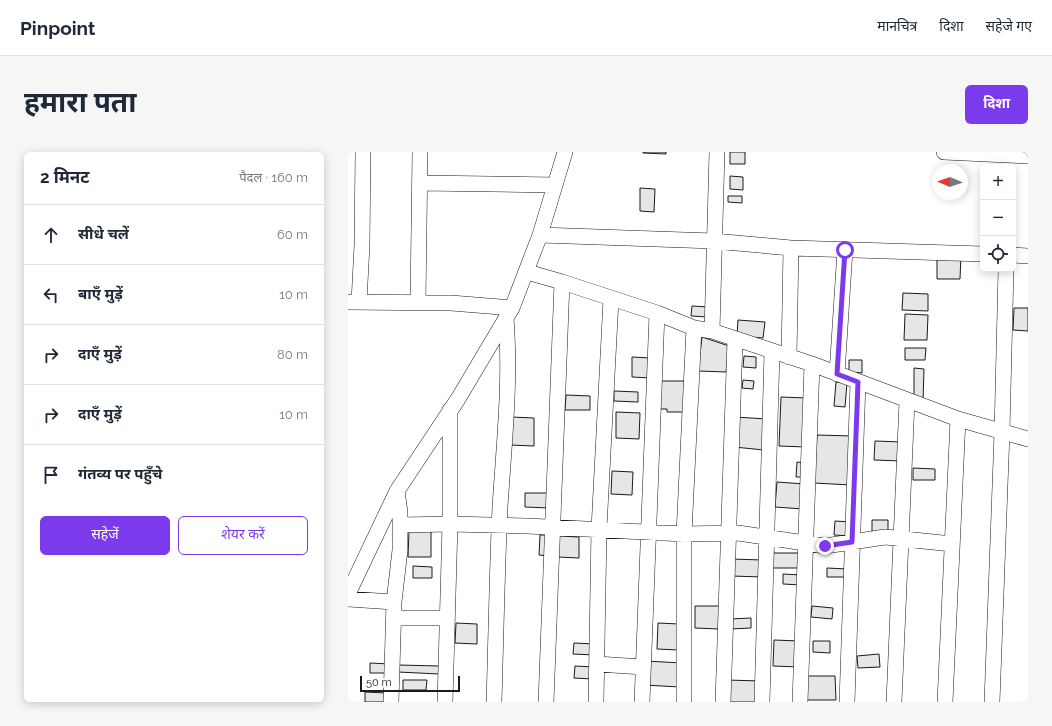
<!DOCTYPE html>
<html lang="hi">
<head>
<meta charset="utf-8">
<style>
	:root { --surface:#fff; --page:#f6f6f7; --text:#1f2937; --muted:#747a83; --line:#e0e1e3; --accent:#7c3aed }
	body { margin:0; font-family:Raleway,"Noto Sans Devanagari",sans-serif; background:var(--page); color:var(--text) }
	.controls { position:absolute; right:12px; top:12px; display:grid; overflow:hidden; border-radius:6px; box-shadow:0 2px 10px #0003 }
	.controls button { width:36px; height:36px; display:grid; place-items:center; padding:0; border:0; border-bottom:1px solid var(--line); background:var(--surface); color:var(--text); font:20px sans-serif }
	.compass { position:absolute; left:584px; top:12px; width:36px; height:36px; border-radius:50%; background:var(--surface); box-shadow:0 2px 10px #0003; rotate:272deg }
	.scale { position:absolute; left:12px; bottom:10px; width:100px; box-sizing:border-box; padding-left:4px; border:2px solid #1a1a1a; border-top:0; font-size:11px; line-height:14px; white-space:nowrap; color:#1a1a1a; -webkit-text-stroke:3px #fff; paint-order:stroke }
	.stop { position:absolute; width:12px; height:12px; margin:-9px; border:3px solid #7c3aed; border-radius:50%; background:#fff }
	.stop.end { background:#7c3aed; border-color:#fff; box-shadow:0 1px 4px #0008 }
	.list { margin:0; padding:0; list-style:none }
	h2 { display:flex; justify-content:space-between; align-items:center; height:52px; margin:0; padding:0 16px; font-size:17px }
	h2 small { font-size:13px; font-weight:400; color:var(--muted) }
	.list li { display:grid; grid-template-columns:26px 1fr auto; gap:12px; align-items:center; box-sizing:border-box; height:60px; padding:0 16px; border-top:1px solid var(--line) }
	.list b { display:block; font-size:15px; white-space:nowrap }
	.list em { font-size:13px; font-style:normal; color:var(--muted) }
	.actions { display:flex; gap:8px; padding:12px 16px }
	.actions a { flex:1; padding:9px 0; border:1px solid var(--accent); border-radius:6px; text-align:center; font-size:14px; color:var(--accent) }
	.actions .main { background:var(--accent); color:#fff }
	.icon { flex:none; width:22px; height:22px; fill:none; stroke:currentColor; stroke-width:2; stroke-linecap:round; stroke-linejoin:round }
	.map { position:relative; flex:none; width:680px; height:550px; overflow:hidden; border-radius:6px }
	header { display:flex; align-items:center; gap:24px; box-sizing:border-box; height:56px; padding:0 20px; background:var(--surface); border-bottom:1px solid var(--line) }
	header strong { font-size:19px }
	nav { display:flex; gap:22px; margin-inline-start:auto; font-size:14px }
	.intro { display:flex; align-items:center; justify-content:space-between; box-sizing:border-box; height:96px; padding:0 24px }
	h1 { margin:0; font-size:28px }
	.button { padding:10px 18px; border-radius:6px; background:var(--accent); color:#fff; font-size:14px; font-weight:700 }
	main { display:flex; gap:24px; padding:0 24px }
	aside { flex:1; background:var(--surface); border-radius:6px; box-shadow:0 2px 10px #0003 }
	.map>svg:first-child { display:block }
	.building { fill:#e6e6e6; stroke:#1a1a1a }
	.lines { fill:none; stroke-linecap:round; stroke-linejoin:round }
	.minor-casing { stroke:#1a1a1a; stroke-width:16 }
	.minor { stroke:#fff; stroke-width:15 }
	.route { stroke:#7c3aed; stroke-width:5 }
</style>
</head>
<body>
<header>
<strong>Pinpoint</strong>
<nav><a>मानचित्र</a><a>दिशा</a><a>सहेजे गए</a></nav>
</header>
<div class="intro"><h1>हमारा पता</h1><a class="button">दिशा</a></div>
<main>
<aside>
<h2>2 मिनट<small>पैदल · 160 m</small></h2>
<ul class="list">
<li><svg class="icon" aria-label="ahead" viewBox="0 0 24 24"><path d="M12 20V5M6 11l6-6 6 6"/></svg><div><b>सीधे चलें</b></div><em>60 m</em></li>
<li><svg class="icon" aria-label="left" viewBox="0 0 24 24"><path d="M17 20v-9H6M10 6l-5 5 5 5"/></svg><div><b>बाएँ मुड़ें</b></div><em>10 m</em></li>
<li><svg class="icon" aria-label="right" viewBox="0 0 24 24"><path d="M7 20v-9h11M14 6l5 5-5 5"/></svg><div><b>दाएँ मुड़ें</b></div><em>80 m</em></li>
<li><svg class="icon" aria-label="right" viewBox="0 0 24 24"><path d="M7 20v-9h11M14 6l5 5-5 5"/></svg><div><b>दाएँ मुड़ें</b></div><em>10 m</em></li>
<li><svg class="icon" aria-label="arrive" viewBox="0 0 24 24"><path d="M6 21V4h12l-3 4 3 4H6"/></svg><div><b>गंतव्य पर पहुँचे</b></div></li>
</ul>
<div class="actions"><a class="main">सहेजें</a><a>शेयर करें</a></div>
</aside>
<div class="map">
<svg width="680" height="550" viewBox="0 0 680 550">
	<rect width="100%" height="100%" fill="#fff"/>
	<path class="building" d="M295 0H318V2L295 1Z
		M382 0H397V12H382Z
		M382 24 395 25V38L382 37Z
		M292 36 307 37 306 60 292 59Z
		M380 44H394V51L380 50Z
		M589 102 613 103 612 127H589Z
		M555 141 580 142V159L554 158Z
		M344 154 361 155 360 165 343 164Z
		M666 156H680V179L665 178Z
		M557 162 580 163 579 188H556Z
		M390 168 417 170 415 186 389 184Z
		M354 185 381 194 378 220 350 219Z
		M557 196H578L577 208H557Z
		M396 204 408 205V216L395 215Z
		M284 205 303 206V226L284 225Z
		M501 208H514V221L501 220Z
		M566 216 576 217 575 249 566 248Z
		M395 228 406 229 405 237 394 236Z
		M307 229H340V260H319V257H306Z
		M488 230 499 231 497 255 486 254Z
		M266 239 290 240V250L266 249Z
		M218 243 242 244V258H217Z
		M433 245 459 246 458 295 431 294Z
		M268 260 292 261 291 287 268 286Z
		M163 265 186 266V294L162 293Z
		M387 265 419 267 416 298 386 295Z
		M469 283 505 284 503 333 466 331Z
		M527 289 555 290 554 309 526 308Z
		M449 310 459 311 458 325H448Z
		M565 316 587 317V328H565Z
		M264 319 285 320 284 343 263 342Z
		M429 330 457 332 455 357 427 355Z
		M177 341H203L202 356 177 355Z
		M524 368H540V381L524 380Z
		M487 369 504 370V384L486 383Z
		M61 379H83V405H60Z
		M192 383H201V404L191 403Z
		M211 384 231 385V406L210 405Z
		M425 401H455L454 416H424Z
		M383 407 415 408V425L383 424Z
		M65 414 84 415V426H65Z
		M479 416 499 417V425H479Z
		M435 422 453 423V433L435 432Z
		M347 454H372L371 477 347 476Z
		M464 454 485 456 484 467 463 465Z
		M403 466V476L382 477V467Z
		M108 471 129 472V492L107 491Z
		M310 471 331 472 330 498 309 497Z
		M426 488 452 489 451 515 425 514Z
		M465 489H482V501L465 500Z
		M226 491 247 492V503L225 502Z
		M531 502 532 515 510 516 509 504Z
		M298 509 334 511 332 535 296 533Z
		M22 511 42 512 41 521H22Z
		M50 513 91 514V522L50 520Z
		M227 514 246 515 245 527 226 526Z
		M459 524H487L488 548H459Z
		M55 528H79L78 538H55Z
		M378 528 414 529 413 550H377Z
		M17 540 38 541V550H17Z"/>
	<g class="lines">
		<g class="minor-casing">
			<path id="minor" d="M596 0 680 4
				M72 31 207 33
				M192 83 366 89 443 96 635 102
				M665 103 680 104
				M179 120 214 130 309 161 346 176 364 179 464 212 610 267 680 287
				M0 150 103 151 164 156
				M11 150 14 93 15 0
				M70 150 72 0
				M364 179 369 0
				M441 205 443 96
				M489 222 497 98
				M53 373 102 372 179 374 336 382 390 381 477 394 537 385 604 392
				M0 442 49 339 110 247 164 156 192 83 217 0
				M0 447 46 450
				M46 466H99
				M249 512 295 515
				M43 550 46 450 52 398V360L49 339
				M97 550 102 372V258
				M146 550C148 485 149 420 152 355 156 293 163 229 158 166
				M198 550 214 130
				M248 550 251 377 263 147
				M294 550 309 161
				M336 550V382L346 176
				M375 550 387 188
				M414 550 424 200
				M452 550 464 212
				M499 550 510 230
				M546 550 559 249
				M597 550 610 267
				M644 550 654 280 658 117"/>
		</g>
		<use href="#minor" class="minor"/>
	</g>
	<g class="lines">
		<path class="route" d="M477 394 504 390 510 230 489 222 497 98"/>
	</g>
</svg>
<div class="controls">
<button>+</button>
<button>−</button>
<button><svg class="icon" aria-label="locate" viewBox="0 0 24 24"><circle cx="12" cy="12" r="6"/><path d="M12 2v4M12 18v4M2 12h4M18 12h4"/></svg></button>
</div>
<svg class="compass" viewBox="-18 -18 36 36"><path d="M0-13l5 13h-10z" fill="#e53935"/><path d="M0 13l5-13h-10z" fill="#747a83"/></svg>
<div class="scale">50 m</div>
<div class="stop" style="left:497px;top:98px"></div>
<div class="stop end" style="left:477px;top:394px"></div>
</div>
</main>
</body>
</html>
